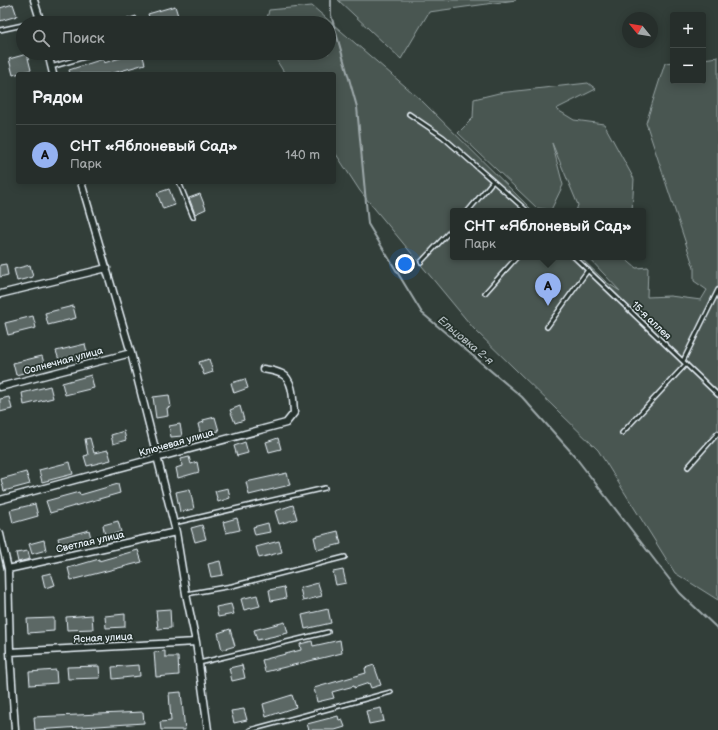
<!DOCTYPE html>
<html lang="ru">
<head>
<meta charset="utf-8">
<style>
	:root { --surface:#262e2b; --page:#2e3633; --text:#f1f3f6; --muted:#a4a8a9; --line:#424a47; --accent:#95b2f1 }
	body { margin:0; font-family:"Balsamiq Sans",sans-serif; background:var(--page); color:var(--text) }
	.controls { position:absolute; right:12px; top:12px; display:grid; overflow:hidden; border-radius:4px; box-shadow:0 2px 10px #0003 }
	.controls button { width:36px; height:36px; display:grid; place-items:center; padding:0; border:0; border-bottom:1px solid var(--line); background:var(--surface); color:var(--text); font:20px sans-serif }
	.compass { position:absolute; left:622px; top:12px; width:36px; height:36px; border-radius:50%; background:var(--surface); box-shadow:0 2px 10px #0003; rotate:300deg }
	.you { position:absolute; left:405px; top:264px; width:14px; height:14px; margin:-10px; border:3px solid #fff; border-radius:50%; background:#1a73e8; box-shadow:0 0 0 6px #1a73e833 }
	.badge { display:grid; place-items:center; width:26px; height:26px; border-radius:50%; background:var(--accent); color:#111; font-size:13px; font-weight:700 }
	.pin { position:absolute; translate:-50% -33px; filter:drop-shadow(0 1px 2px #0008) }
	.pin::after { content:''; position:absolute; top:21px; width:14px; height:12px; background:inherit; clip-path:polygon(0 0,100% 0,50% 100%) }
	.popup { position:absolute; left:450px; top:208px; width:196px; height:52px; box-sizing:border-box; display:grid; place-content:center; border-radius:4px; background:var(--surface); filter:drop-shadow(0 1px 3px #0005); font-size:13px; white-space:nowrap; color:var(--muted) }
	.popup b { font-size:15px; color:var(--text) }
	.popup::after { content:''; position:absolute; left:50%; top:100%; margin-left:-8px; border:8px solid transparent; border-top-color:var(--surface) }
	.list { margin:0; padding:0; list-style:none }
	h2 { display:flex; justify-content:space-between; align-items:center; height:52px; margin:0; padding:0 16px; font-size:17px }
	h2 small { font-size:13px; font-weight:400; color:var(--muted) }
	.list li { display:grid; grid-template-columns:26px 1fr auto; gap:12px; align-items:center; box-sizing:border-box; height:60px; padding:0 16px; border-top:1px solid var(--line) }
	.list b { display:block; font-size:15px; white-space:nowrap }
	.list p { margin:0; font-size:13px; white-space:nowrap; color:var(--muted) }
	.list em { font-size:13px; font-style:normal; color:var(--muted) }
	.icon { flex:none; width:22px; height:22px; fill:none; stroke:currentColor; stroke-width:2; stroke-linecap:round; stroke-linejoin:round }
	.map { position:relative; flex:none; width:718px; height:730px; overflow:hidden }
	.search { position:absolute; background:var(--surface); box-shadow:0 2px 10px #0003; left:16px; top:16px; width:320px; height:44px; display:flex; align-items:center; gap:10px; box-sizing:border-box; padding:0 14px; border-radius:22px; color:var(--muted); font-size:15px }
	.panel { position:absolute; background:var(--surface); box-shadow:0 2px 10px #0003; left:16px; top:72px; width:320px; height:112px; border-radius:4px }
	.map>svg:first-child { display:block }
	.green { fill:#495651; stroke:#98a4a4 }
	.lines { fill:none; stroke-linecap:round; stroke-linejoin:round }
	.stream { stroke:#9ea9ab; stroke-width:2 }
	.building { fill:#5c6865; stroke:#e8f1f8 }
	.lane-casing { stroke:#e8f1f8; stroke-width:6 }
	.street-casing { stroke:#e8f1f8; stroke-width:9 }
	.lane { stroke:#26332d; stroke-width:3 }
	.street { stroke:#26332d; stroke-width:6 }
	.labels { text-anchor:middle; stroke-width:3.5; stroke-linejoin:round; paint-order:stroke }
	.street-label { font-size:10px; fill:#e8f1f8; stroke:#26332d }
	.water-label { font-size:11px; font-style:italic; fill:#b1bbbe; stroke:#26332d }
</style>
</head>
<body>
<div class="map">
<svg width="718" height="730" viewBox="0 0 718 730">
	<rect width="100%" height="100%" fill="#323e39"/>
	<filter id="ink" filterUnits="userSpaceOnUse"><feTurbulence type="fractalNoise" baseFrequency=".025" numOctaves="2"/><feDisplacementMap in="SourceGraphic" scale="8" xChannelSelector="R" yChannelSelector="G"/><feConvolveMatrix kernelMatrix="1 2 1 2 8 2 1 2 1" color-interpolation-filters="sRGB"/></filter>
	<g filter="url(#ink)">
		<path class="green" d="M338 0H516L429 12 401 59Z
			M312 6 420 99 533 211H453V257H580L606 282 620 291 588 257H623L636 268 648 267 647 297 670 296 701 300 707 290 694 281V268L646 123 665 63 673 62V81H703V59L718 57V600L675 573 598 450 474 329 360 191 334 151V74H285L272 53H329V23H266L269 10Z
			M588 83 596 89 556 109 574 120 604 124 634 179 632 211H576L578 205 552 143 563 185 551 210 537 208 458 133 473 118 474 99 499 93Z"/>
		<g class="lines">
			<path class="stream" d="M331 0V15L357 107 368 224 422 313 522 397 573 454 680 593 718 629"/>
		</g>
		<path class="building" d="M13 4 17 16 0 21V8Z
			M175 6 179 19 167 23H151L148 14Z
			M136 16 139 23H118V22Z
			M136 53H142L145 64 110 74H70L69 70 103 59 104 63Z
			M27 54 31 70 13 75 9 59Z
			M169 189 175 205 163 209 157 193Z
			M200 194 206 209 195 214 189 198Z
			M6 264 8 275 0 277V265Z
			M30 265 33 277 17 281 14 269Z
			M73 306 76 318 48 325 45 313Z
			M33 316 36 328 8 335 5 323Z
			M85 344 88 356 60 363 56 351Z
			M42 356 45 367 16 375 13 363Z
			M209 359 213 372 204 375 199 362Z
			M91 375 94 388 65 395 62 383Z
			M245 379 248 388 234 393 231 383Z
			M50 386 53 398 24 405 22 393Z
			M169 395 171 407 167 408 168 416 156 418 153 397Z
			M9 397 12 409 0 412V399Z
			M240 406 244 420 235 423 230 410Z
			M215 417 219 431 201 436 198 424 204 422 203 420Z
			M180 424 182 436 171 437 169 426Z
			M124 431 126 440 113 444 111 435Z
			M90 438 94 453 108 450 111 460 87 466 84 456 88 455 85 439Z
			M278 438 281 449 269 452 266 442Z
			M245 442 248 453 237 456 234 446Z
			M189 457 191 464 197 462 199 472 178 478 176 468 182 466 181 459Z
			M70 462 73 474 42 482 39 470Z
			M26 472 30 484 4 491 1 479Z
			M287 473 290 485 249 495 246 482Z
			M118 484 120 493 50 513 46 501 79 492 80 495Z
			M228 488 230 498 218 502 215 491Z
			M190 489 194 509 180 512 176 492Z
			M35 504 38 516 13 523 10 510Z
			M293 505 297 519 279 524 275 511Z
			M237 518 240 530 226 533 223 522Z
			M118 521 121 532 105 536 103 525Z
			M268 523 270 532 255 535 253 527Z
			M202 525 206 539 195 542 191 528Z
			M89 530 92 542 61 550 58 538Z
			M338 531 341 544 317 550 314 537Z
			M44 540 46 550 32 554 29 544Z
			M279 541 282 552 259 558 256 547Z
			M138 550 142 562 71 580 68 568 99 559V561Z
			M28 551 30 559 18 562 16 553Z
			M220 561 223 575 211 577 208 564Z
			M343 570 346 583 336 585 333 572Z
			M51 573 55 585 45 588 42 575Z
			M318 583 322 596 303 601 300 588Z
			M284 587 286 598 271 601 269 590Z
			M257 595 260 606 244 610 241 599Z
			M231 604 234 614 218 617 216 607Z
			M170 609 171 628 158 629 156 610Z
			M328 609 331 623 305 629 302 615Z
			M125 614V627L106 628 105 616Z
			M92 615 93 629 67 630 66 617Z
			M54 618V631L28 633 27 619Z
			M285 622 288 633 257 640 254 630Z
			M230 629 235 646 222 650 218 633Z
			M340 640 342 653 265 672 262 660 301 650 300 644 312 641 313 646Z
			M165 651V657H178L179 675 156 677 154 652Z
			M139 665 140 676 113 679 112 667Z
			M242 665 245 678 232 681 229 668Z
			M374 665 381 685 371 688 369 683 354 688V686L332 692 334 698 317 702 314 688 366 673 365 668Z
			M99 666 100 678 68 679 67 667Z
			M56 670 57 683 30 685 29 672Z
			M181 692 185 730H161L160 722 171 721 169 693Z
			M292 695 296 707 266 717 263 704Z
			M381 708 384 721 369 724 366 711Z
			M244 709 247 720 234 723 231 711Z
			M143 712 144 723 35 730 34 717Z
			M338 716 339 720 342 719 345 727 335 730H309L307 724Z"/>
		<g class="lines">
			<g class="lane-casing">
				<path id="lane" d="M32 23 40 21
					M0 30 23 25
					M51 67 98 53
					M409 114 443 137 527 211
					M179 182 193 217
					M468 211 493 181
					M574 257 718 395
					M421 262 453 228
					M485 293 517 257
					M547 327 588 270
					M683 361 718 290
					M622 433 686 364
					M688 467 718 433
					M174 523 325 488
					M186 594 232 586 345 557
					M199 663 328 632
					M250 730 391 692"/>
			</g>
			<g class="street-casing">
				<path id="street" d="M34 0 41 23
					M48 53 53 74
					M81 182 131 353 176 532 186 594 196 642 208 730
					M0 294 107 268
					M0 387 131 353
					M0 500 286 423 294 413C293 402 294 380 282 374 276 371 269 370 263 369
					M0 534 8 569 10 652 15 730
					M8 569 176 532
					M10 652 196 642"/>
			</g>
			<use href="#lane" class="lane"/>
			<use href="#street" class="street"/>
		</g>
	</g>
	<g class="labels">
		<g class="street-label">
			<text transform="translate(652 320) rotate(44)" y="4">15-я аллея</text>
			<text transform="translate(63 360) rotate(-15)" y="4">Солнечная улица</text>
			<text transform="translate(176 442) rotate(-16)" y="4">Ключевая улица</text>
			<text transform="translate(90 541) rotate(-13)" y="4">Светлая улица</text>
			<text transform="translate(103 637) rotate(-3)" y="4">Ясная улица</text>
		</g>
		<g class="water-label">
			<text transform="translate(466 340) rotate(40)" y="4">Ельцовка 2-я</text>
		</g>
	</g>
</svg>
<div class="controls">
<button>+</button>
<button>−</button>
</div>
<svg class="compass" viewBox="-18 -18 36 36"><path d="M0-13l5 13h-10z" fill="#e53935"/><path d="M0 13l5-13h-10z" fill="#a4a8a9"/></svg>
<div class="you"></div>
<div class="pin badge" style="left:548px;top:306px">A</div>
<div class="popup"><b>СНТ «Яблоневый Сад»</b>Парк</div>
<div class="search"><svg class="icon" aria-label="search" viewBox="0 0 24 24"><circle cx="10" cy="10" r="6"/><path d="M15 15l6 6"/></svg>Поиск</div>
<section class="panel">
<h2>Рядом<small></small></h2>
<ul class="list">
<li><span class="badge">A</span><div><b>СНТ «Яблоневый Сад»</b><p>Парк</p></div><em>140 m</em></li>
</ul>
</section>
</div>
</body>
</html>
